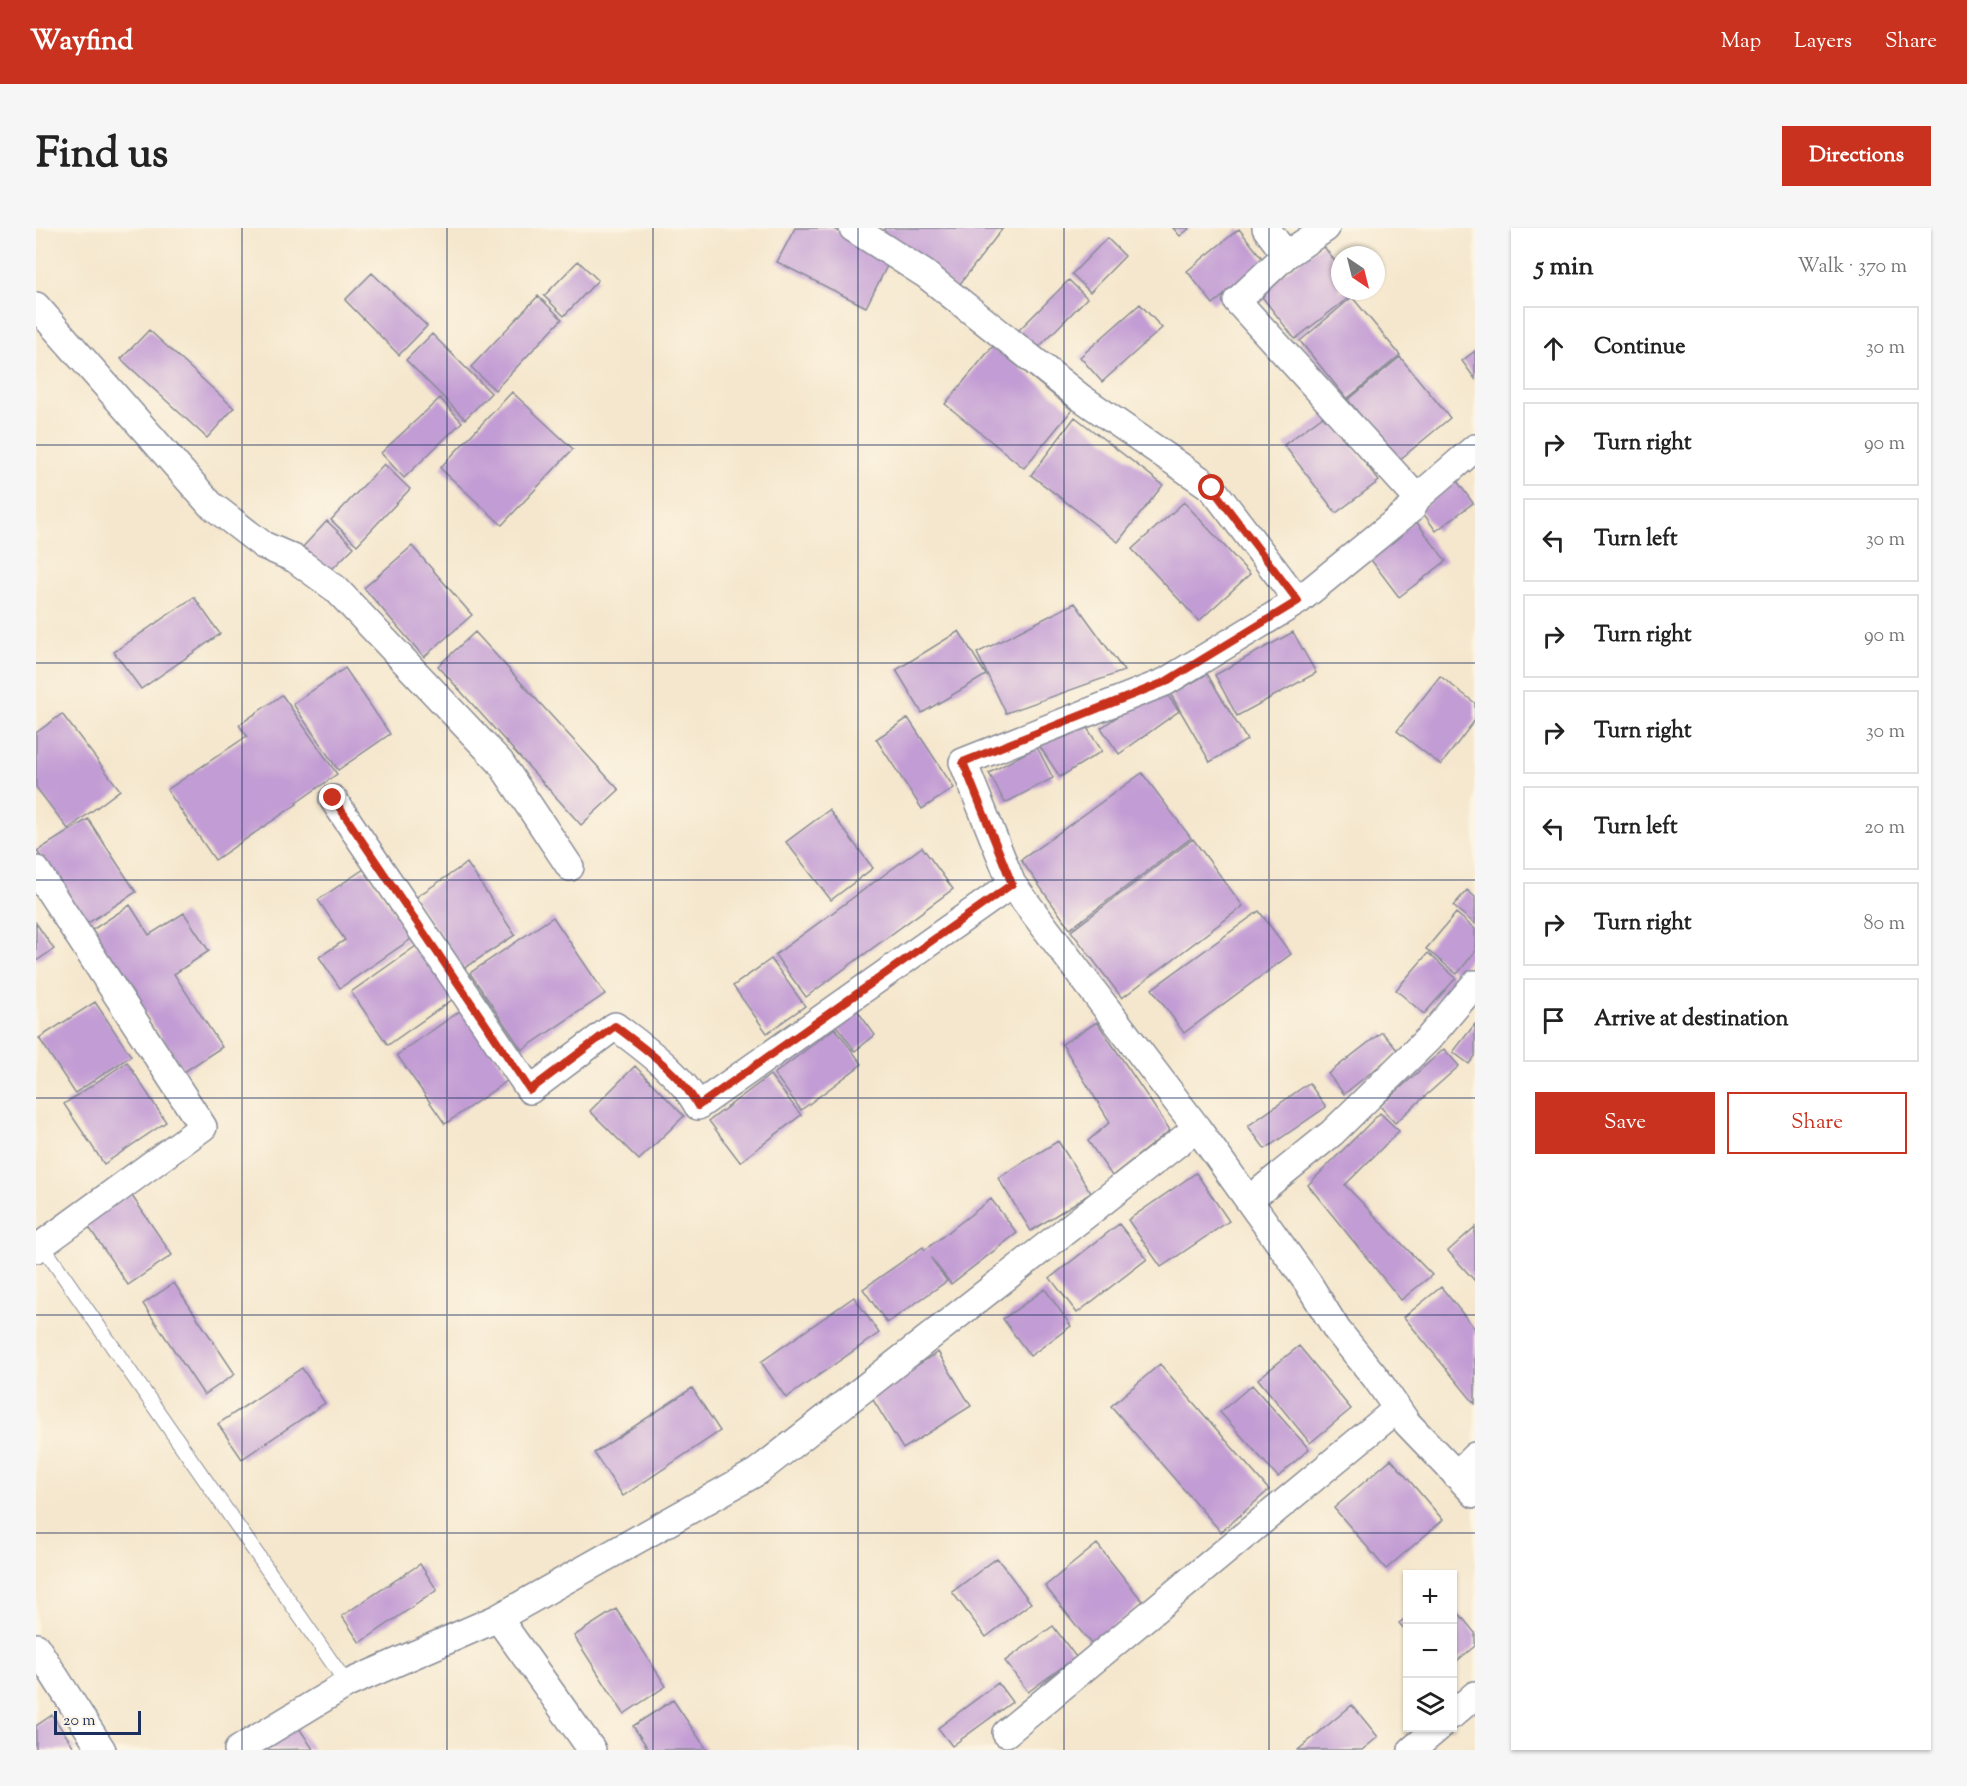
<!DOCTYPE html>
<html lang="en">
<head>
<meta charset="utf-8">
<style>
	:root { --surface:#fff; --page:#f6f6f6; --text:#222; --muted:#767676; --line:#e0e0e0; --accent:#c8321e }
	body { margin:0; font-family:"Sorts Mill Goudy",serif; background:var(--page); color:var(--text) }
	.controls { position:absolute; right:18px; bottom:18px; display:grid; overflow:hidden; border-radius:0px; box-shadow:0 2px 4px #0004 }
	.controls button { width:54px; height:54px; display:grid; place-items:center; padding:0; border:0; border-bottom:2px solid var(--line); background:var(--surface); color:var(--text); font:30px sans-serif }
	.compass { position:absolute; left:1295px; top:18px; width:54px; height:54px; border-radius:50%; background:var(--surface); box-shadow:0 2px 4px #0004; rotate:145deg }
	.scale { position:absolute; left:18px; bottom:15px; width:87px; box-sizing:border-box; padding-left:6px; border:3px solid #1b2f5e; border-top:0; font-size:16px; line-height:21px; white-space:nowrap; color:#1b2f5e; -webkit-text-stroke:4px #fcf5e5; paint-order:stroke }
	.stop { position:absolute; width:18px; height:18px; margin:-14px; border:4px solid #c8321e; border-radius:50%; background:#fff }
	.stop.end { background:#c8321e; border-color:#fff; box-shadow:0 2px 6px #0008 }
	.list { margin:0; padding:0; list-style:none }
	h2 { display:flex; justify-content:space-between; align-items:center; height:78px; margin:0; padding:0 24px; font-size:26px }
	h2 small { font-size:20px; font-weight:400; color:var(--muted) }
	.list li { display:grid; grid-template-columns:39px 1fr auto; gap:18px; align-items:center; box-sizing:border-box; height:84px; margin:0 12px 12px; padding:0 12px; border:2px solid var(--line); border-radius:0px }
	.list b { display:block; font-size:22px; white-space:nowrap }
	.list em { font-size:20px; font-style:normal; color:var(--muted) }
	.actions { display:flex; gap:12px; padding:18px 24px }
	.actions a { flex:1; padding:14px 0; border:2px solid var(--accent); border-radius:0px; text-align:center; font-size:21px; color:var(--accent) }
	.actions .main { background:var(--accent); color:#fff }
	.icon { flex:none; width:33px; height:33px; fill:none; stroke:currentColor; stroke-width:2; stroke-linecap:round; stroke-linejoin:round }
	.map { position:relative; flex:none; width:1439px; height:1522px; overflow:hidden; border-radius:0px }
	header { display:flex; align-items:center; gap:36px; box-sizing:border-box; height:84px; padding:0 30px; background:var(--accent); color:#fff }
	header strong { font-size:28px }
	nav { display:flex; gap:33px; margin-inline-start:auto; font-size:21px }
	.intro { display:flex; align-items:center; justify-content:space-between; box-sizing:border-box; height:144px; padding:0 36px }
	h1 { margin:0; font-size:42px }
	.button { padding:15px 27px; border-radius:0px; background:var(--accent); color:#fff; font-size:21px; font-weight:700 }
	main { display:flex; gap:36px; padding:0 36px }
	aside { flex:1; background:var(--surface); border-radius:0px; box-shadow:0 2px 4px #0004 }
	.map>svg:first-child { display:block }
	.building { fill:#c29cd4 }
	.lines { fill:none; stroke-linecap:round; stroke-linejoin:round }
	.lane-casing { stroke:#888b96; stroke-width:16 }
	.street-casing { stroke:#888b96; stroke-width:30 }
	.lane { stroke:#fff; stroke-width:14 }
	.street { stroke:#fff; stroke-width:27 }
	.route { stroke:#c8321e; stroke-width:8 }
	.grid { fill:none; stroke:#1b2f5e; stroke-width:1.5; stroke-opacity:0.55 }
</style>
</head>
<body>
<header>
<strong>Wayfind</strong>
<nav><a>Map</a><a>Layers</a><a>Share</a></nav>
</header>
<div class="intro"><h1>Find us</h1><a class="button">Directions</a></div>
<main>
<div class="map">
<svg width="1439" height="1522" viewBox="0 0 1439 1522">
	<rect width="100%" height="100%" fill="#fcf5e5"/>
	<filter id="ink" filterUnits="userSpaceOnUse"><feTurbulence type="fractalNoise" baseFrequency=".0167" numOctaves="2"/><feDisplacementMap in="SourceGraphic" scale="12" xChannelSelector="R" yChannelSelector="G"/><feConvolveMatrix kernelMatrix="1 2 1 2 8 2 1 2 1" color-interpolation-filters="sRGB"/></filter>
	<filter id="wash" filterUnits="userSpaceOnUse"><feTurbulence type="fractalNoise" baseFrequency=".008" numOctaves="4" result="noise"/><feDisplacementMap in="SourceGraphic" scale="24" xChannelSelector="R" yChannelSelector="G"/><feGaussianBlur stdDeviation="1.35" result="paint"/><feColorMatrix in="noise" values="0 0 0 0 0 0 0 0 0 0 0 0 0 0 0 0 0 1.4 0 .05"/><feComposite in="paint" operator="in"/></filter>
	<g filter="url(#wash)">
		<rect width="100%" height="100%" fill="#f5e7cd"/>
		<g id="blocks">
			<path class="building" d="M759 0H796L855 30 830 79 741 34Z
				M849 0H967L920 61 846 5Z
				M1137 0H1154L1144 8Z
				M1203 1 1229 34 1177 76 1151 43Z
				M1071 10 1089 28 1054 64 1036 46Z
				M1286 16 1304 40V63H1321L1259 111 1223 65Z
				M542 33 562 52 528 88 508 68Z
				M336 45 391 98 363 127 309 72Z
				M1033 52 1051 70 998 124 979 106Z
				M502 68 526 91 459 162 435 139Z
				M1316 69 1364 127 1311 171 1264 113Z
				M1104 76 1126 100 1066 154 1044 129Z
				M113 102 198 180 171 210 85 131Z
				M396 106 455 165 429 191 370 132Z
				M957 118 1036 182 988 240 909 176Z
				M1439 123V151L1426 133Z
				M1364 129 1414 190 1362 233 1312 172Z
				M476 164 537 221 466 297 404 240Z
				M404 170 426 194 368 250 345 225Z
				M1291 185 1343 253 1300 285 1248 217Z
				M1039 189 1127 257 1082 314 995 247Z
				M348 236 374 261 321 317 295 292Z
				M1421 253 1437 275 1400 303 1384 281Z
				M1148 274 1214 346 1163 393 1096 321Z
				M1379 292 1410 333 1363 369 1332 328Z
				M291 293 318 319 290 347 264 322Z
				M376 318 436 387 388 429 328 360Z
				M158 369 184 406 105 461 78 424Z
				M1039 375 1088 443 970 485 941 425Z
				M923 403 950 447 886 485 860 442Z
				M439 404 583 562 545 597 402 438Z
				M1257 404 1280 445 1201 488 1179 447Z
				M309 440 354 506 302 542 257 476Z
				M1171 446 1211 512 1174 534 1135 467Z
				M1404 448 1439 475V492L1405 537 1361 503Z
				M1125 458 1143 483 1083 526 1065 500Z
				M246 467 301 546 260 575 261 576 179 632 131 562 211 508 203 497Z
				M26 486 84 562 32 601 0 559V505Z
				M872 490 918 560 886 581 840 511Z
				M1046 492 1066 523 1024 549 1004 519Z
				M1001 519 1017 550 969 575 953 545Z
				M1106 545 1155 610 1034 701 985 632Z
				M793 582 837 640 795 672 750 614Z
				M52 591 100 664 49 697 1 623Z
				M1157 611 1207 678 1086 770 1035 703Z
				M886 619 917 661 770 769 739 727Z
				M431 635 479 707 427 741 379 670Z
				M328 641 375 711 304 760 283 729 309 712 282 672Z
				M1431 662 1439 669V696L1417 678Z
				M94 677 113 707 148 685 173 723 138 746 186 819 148 844 56 702Z
				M1223 683 1255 726 1148 805 1116 761Z
				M1420 685 1439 701V724L1421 746 1390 721Z
				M517 689 569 766 486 822 434 745Z
				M0 695 18 721 0 733Z
				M383 716 420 769 352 817 315 764Z
				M1392 725 1420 750 1388 786 1360 762Z
				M735 731 769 778 731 805 697 758Z
				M59 774 95 828 39 865 3 810Z
				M427 781 475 850 409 896 361 827Z
				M820 781 839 807 819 823 799 796Z
				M1061 794 1134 902 1076 948 1052 913 1074 894 1026 816Z
				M1439 796V828L1433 836 1417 824Z
				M799 800 826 836 765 882 738 846Z
				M1346 804 1362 823 1308 866 1292 846Z
				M1408 821 1423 838 1359 895 1344 878Z
				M91 834 130 894 68 936 28 876Z
				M599 838 648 888 603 932 554 883Z
				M734 847 765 887 704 934 673 893Z
				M1273 855 1290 879 1229 921 1212 898Z
				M1344 885 1363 903 1309 957 1396 1047 1365 1072 1272 957Z
				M1022 913 1055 965 995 1003 962 950Z
				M1160 945 1193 993 1125 1039 1092 992Z
				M88 956 136 1027 92 1057 44 986Z
				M955 971 981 1005 915 1056 895 1030 911 1053 851 1095 827 1061 887 1019 889 1022Z
				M1083 996 1111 1031 1041 1085 1014 1050Z
				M1439 999V1053L1412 1023Z
				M138 1055 199 1146 168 1167 107 1076Z
				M1405 1059 1439 1101V1176L1368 1089Z
				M1009 1061 1035 1098 994 1128 967 1091Z
				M818 1069 843 1105 750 1170 725 1134Z
				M1263 1118 1315 1181 1274 1215 1222 1151Z
				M902 1124 935 1178 867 1221 834 1167Z
				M1124 1136 1233 1262 1185 1304 1075 1178Z
				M266 1140 289 1175 206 1231 182 1196Z
				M1216 1157 1273 1221 1242 1249 1184 1184Z
				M656 1160 684 1203 587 1268 558 1225Z
				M1355 1231 1407 1292 1350 1341 1298 1280Z
				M1061 1316 1107 1374 1055 1416 1009 1358Z
				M961 1330 995 1375 950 1409 916 1364Z
				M384 1336 401 1362 324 1415 306 1388Z
				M1416 1377 1439 1405V1418L1416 1437Z
				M580 1381 630 1458 588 1486 538 1408Z
				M1372 1388V1405L1363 1395Z
				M1017 1398 1040 1429 992 1464 969 1433Z
				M962 1455 976 1474 916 1518 902 1500Z
				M637 1472 671 1522H613L597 1498Z
				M1316 1477 1342 1509 1326 1522H1262Z
				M16 1487 40 1522H0V1498Z
				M259 1494 277 1521 218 1522Z"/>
		</g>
	</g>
	<g filter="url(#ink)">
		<use href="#blocks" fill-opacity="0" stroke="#888b96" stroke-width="1.5"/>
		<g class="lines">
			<g class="lane-casing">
				<path id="lane" d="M6 1017 311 1456"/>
			</g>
			<g class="street-casing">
				<path id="street" d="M817 0 889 46 1044 169 1176 260 1262 373
					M1230 0 1250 27
					M1290 0 1250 27 1201 73 1381 270
					M0 78 174 276 227 317 259 331 300 361 464 534 534 639
					M297 571 494 862 579 798C608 820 645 846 662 878L976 656 1161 900 1272 1055 1301 1102 1340 1150 1371 1195 1439 1266
					M0 642 167 899 0 1021
					M976 656 927 534 1129 454 1262 373 1375 281 1381 270 1439 220
					M1213 972 1296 905 1393 810 1439 756
					M1420 1247 1439 1228
					M462 1390 556 1522
					M0 1419 66 1522
					M1416 1487 1439 1467
					M970 1505 1361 1181
					M202 1522 311 1456 462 1390 721 1244 1161 900
					M1376 1522 1402 1500"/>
			</g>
			<use href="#lane" class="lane"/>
			<use href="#street" class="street"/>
		</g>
	</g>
	<g class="lines" filter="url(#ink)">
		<path class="route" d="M297 570 494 862 579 798C608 820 645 846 662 878L976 656 927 534 1129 454 1262 373 1176 260"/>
	</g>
	<path class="grid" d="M206 0V1522M411 0V1522M617 0V1522M822 0V1522M1028 0V1522M1233 0V1522M0 217H1439M0 435H1439M0 652H1439M0 870H1439M0 1087H1439M0 1305H1439"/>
</svg>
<div class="controls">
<button>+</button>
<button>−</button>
<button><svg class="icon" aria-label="layers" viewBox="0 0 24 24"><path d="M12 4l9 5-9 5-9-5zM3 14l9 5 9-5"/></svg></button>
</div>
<svg class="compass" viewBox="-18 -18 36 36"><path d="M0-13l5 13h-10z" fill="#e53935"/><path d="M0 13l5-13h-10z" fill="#767676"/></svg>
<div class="scale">20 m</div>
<div class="stop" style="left:1176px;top:260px"></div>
<div class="stop end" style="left:297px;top:570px"></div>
</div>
<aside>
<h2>5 min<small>Walk · 370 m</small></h2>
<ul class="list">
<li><svg class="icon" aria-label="ahead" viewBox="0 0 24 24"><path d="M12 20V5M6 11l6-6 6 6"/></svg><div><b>Continue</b></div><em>30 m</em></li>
<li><svg class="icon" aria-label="right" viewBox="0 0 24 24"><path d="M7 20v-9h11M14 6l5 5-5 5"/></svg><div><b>Turn right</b></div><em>90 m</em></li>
<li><svg class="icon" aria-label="left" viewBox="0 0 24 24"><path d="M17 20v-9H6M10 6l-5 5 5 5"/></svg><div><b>Turn left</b></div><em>30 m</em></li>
<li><svg class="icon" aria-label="right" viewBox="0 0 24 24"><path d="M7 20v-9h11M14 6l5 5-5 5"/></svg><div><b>Turn right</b></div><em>90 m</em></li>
<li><svg class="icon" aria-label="right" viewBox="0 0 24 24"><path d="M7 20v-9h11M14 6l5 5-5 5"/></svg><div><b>Turn right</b></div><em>30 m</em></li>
<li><svg class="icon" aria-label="left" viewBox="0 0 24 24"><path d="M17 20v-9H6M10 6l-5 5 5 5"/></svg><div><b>Turn left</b></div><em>20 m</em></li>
<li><svg class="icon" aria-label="right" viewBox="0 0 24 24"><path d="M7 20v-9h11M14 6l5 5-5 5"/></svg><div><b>Turn right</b></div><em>80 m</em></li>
<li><svg class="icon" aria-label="arrive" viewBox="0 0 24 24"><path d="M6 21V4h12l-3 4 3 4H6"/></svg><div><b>Arrive at destination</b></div></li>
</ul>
<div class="actions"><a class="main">Save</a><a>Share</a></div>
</aside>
</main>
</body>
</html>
